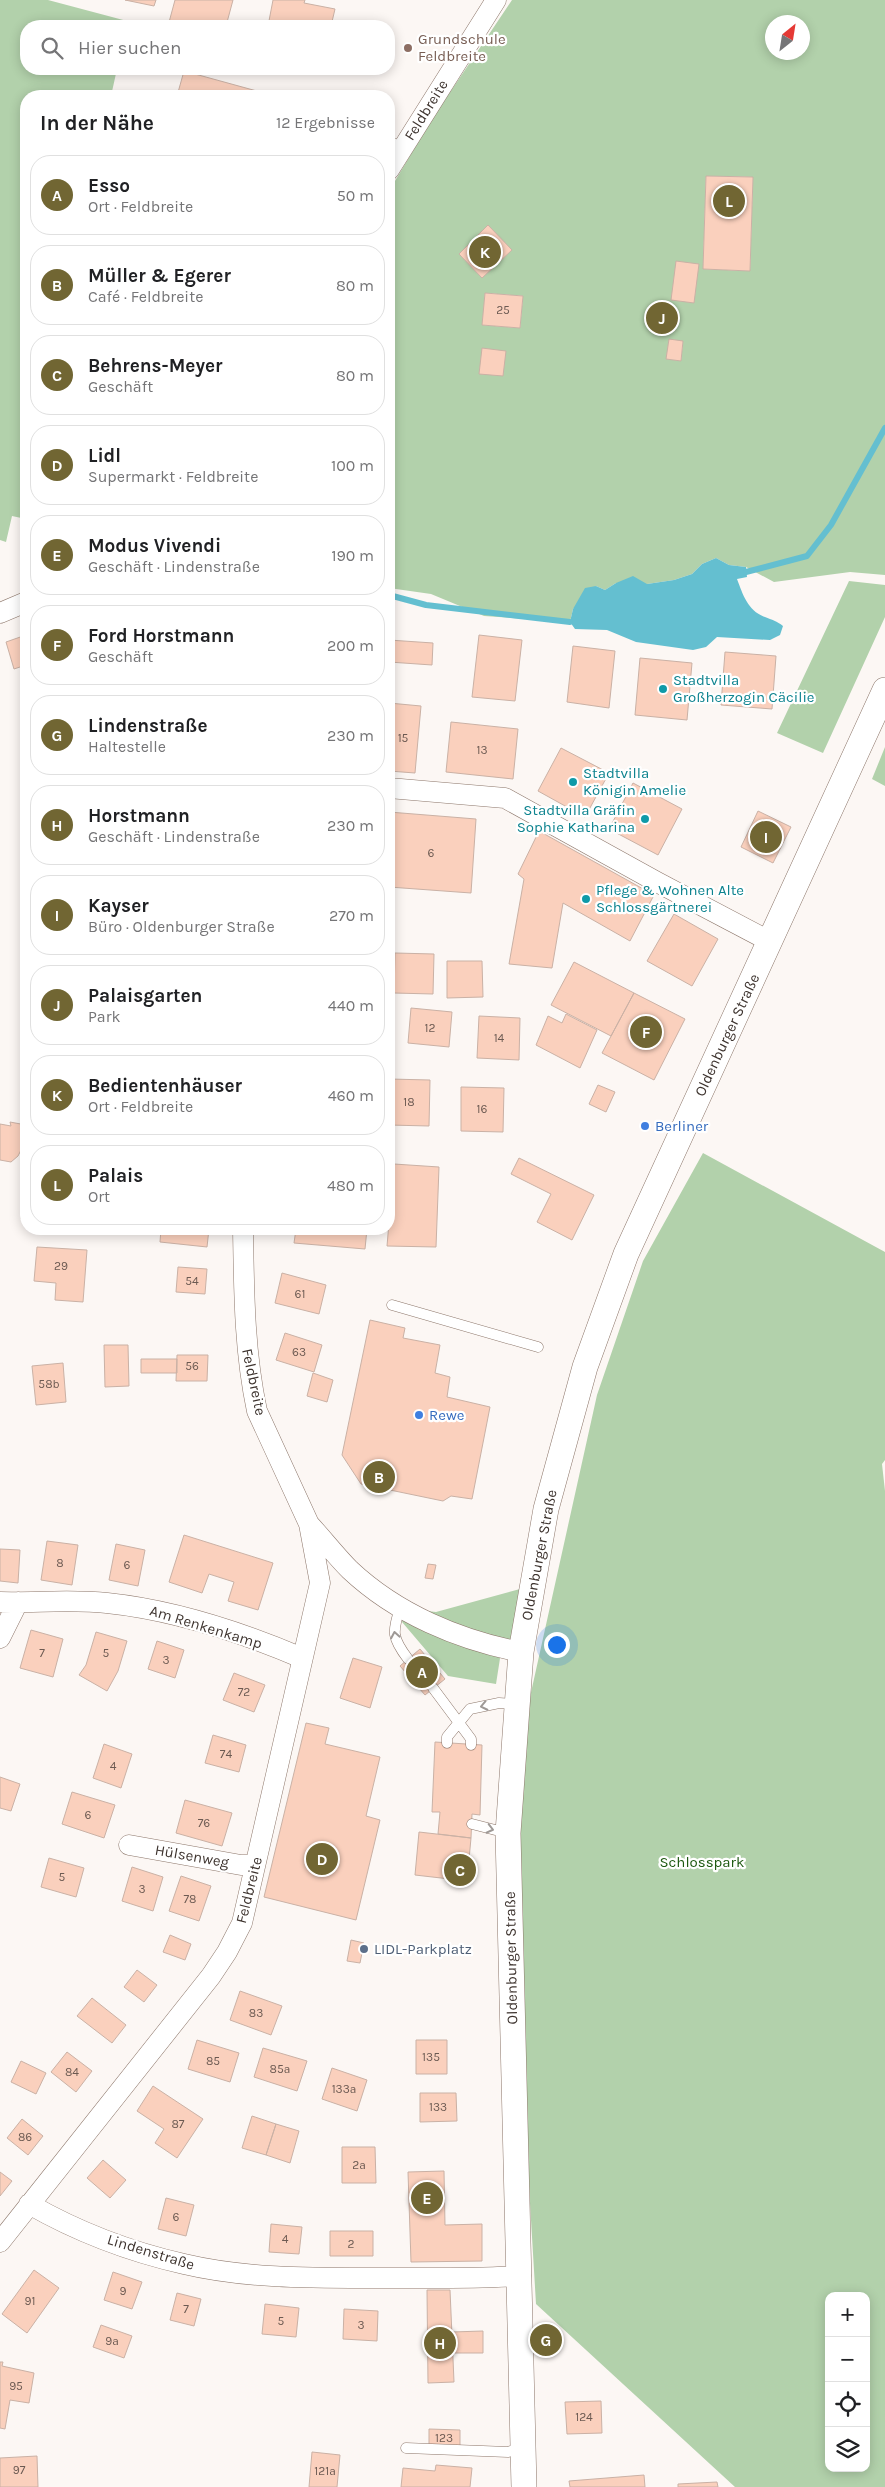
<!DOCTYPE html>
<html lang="de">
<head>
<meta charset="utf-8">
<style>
	:root { --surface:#fff; --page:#f6f6f6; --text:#202124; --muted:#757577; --line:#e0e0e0; --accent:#716633 }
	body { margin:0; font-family:Karla,sans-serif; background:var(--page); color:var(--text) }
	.controls { position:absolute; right:15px; bottom:15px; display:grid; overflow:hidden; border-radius:10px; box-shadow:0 2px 12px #0003 }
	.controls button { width:45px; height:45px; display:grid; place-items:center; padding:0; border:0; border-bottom:1px solid var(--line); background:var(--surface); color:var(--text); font:25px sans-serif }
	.compass { position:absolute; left:765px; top:15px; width:45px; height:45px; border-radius:50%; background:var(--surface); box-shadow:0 2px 12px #0003; rotate:30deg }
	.you { position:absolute; left:556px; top:1644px; width:18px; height:18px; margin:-12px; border:4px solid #fff; border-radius:50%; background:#1a73e8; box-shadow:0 0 0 8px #1a73e833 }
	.badge { display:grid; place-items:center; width:32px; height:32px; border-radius:50%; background:var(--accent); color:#fff; font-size:16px; font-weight:700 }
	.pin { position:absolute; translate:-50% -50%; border:2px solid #fff; box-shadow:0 1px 5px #0006 }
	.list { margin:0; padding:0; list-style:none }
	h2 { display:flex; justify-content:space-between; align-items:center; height:65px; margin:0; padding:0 20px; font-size:21px }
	h2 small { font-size:16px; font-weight:400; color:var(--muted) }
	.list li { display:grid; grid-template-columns:32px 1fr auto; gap:15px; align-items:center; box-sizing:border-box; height:80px; margin:0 10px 10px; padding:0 10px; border:1px solid var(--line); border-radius:20px }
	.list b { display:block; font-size:19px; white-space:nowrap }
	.list p { margin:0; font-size:16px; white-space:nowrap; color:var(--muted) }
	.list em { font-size:16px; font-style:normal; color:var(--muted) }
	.icon { flex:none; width:28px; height:28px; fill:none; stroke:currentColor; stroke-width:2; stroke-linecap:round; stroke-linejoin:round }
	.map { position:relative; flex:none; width:885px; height:2487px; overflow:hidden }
	.search { position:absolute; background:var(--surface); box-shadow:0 2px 12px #0003; left:20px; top:20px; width:375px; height:55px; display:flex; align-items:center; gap:12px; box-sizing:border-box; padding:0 18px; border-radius:20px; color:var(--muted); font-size:19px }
	.panel { position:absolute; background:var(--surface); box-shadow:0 2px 12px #0003; left:20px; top:90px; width:375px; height:1145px; border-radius:20px }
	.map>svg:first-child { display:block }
	.green { fill:#b2d1ab; fill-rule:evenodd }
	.water { fill:#64bfd0 }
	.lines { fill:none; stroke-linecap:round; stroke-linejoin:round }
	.stream { stroke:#64bfd0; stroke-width:6 }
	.building { fill:#fad0bd; stroke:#cab1a5 }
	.service-casing { stroke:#8d776b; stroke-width:11 }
	.minor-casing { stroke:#8d776b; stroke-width:21 }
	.tertiary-casing { stroke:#8d776b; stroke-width:26 }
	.service { stroke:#fff; stroke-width:10 }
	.minor { stroke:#fff; stroke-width:20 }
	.tertiary { stroke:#fff; stroke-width:25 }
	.oneway { stroke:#9e9996 }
	.education-dot { fill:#8d6e63; stroke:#fff; stroke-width:2 }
	.culture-dot { fill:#0f9aa8; stroke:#fff; stroke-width:2 }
	.shop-dot { fill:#3f7fe0; stroke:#fff; stroke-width:2 }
	.service-dot { fill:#5c6f8a; stroke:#fff; stroke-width:2 }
	.labels { text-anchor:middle; stroke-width:4.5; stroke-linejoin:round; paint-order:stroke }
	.number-label { font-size:12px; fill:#6c5a52 }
	.education-label { font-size:15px; fill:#785e54; stroke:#fff; text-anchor:start }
	.street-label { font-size:15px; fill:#3d332e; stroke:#fff }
	.culture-label { font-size:15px; fill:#0d838f; stroke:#fff; text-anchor:start }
	.shop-label { font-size:15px; fill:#366cbe; stroke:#fff; text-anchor:start }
	.park-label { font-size:15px; fill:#1d5910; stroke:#fff }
	.service-label { font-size:15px; fill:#4e5e75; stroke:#fff; text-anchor:start }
</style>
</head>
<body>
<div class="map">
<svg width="885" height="2487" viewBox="0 0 885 2487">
	<rect width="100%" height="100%" fill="#fcf7f4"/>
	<path class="green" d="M0 0H48L127 21 126 26H26V69H117L111 96H26V519L12 516 6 542 0 540Z
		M512 0H885V575L850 572 774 582 746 567 729 565 716 558 702 564 692 574 674 580 647 584 616 583 605 590 596 586 573 609 570 622 484 616 431 594 389 588V191L432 119ZM772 22H802V52H772ZM706 176 753 177 750 271 703 269ZM488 226 512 250 482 278 459 254ZM485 293 523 296 520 328 483 325ZM669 340 683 342 681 360 667 359Z
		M849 581 885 585V617L823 753 777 733Z
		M885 747V786L872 779Z
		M703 1153 885 1252V1460L882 1464 885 1491V2487H735L536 2304 526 2136 518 1834 528 1706 597 1395 643 1261ZM829 2296H866V2468H829Z
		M531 1586 521 1652 400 1608 436 1612Z
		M404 1615 501 1652 496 1684 448 1676 402 1622Z"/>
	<path class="water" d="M716 558 729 565 746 567 747 577 737 579C743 595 748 611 765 617 772 620 777 621 783 626L780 635 770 640 717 637 706 647 693 650 636 642 607 630 575 629 570 622 573 609 585 588 596 586 605 590 616 583 633 576 647 584 674 580 692 574 702 564Z"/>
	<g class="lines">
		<path class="stream" d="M746 572 807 556 831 525 885 428
			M389 595 426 605 570 622"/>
	</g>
	<path class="building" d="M125 0H156L154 6Z
		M175 0H233L226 26H168Z
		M273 0H305L304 3 335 9 331 26H268Z
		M184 71 275 96H177Z
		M706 176 753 177 750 271 703 269Z
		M488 225 512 250 482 278 459 254Z
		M676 261 699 264 694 303 671 300Z
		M485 293 523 296 520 328 482 325Z
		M669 339 683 341 681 361 666 359Z
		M482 348 506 351 503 376 479 374Z
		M26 635V665L14 669 6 642Z
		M479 635 522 640 515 701 472 697Z
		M389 640 433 643 432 665 389 662Z
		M573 646 615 651 609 708 567 702Z
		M725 652 776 656 772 709 721 705Z
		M640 658 692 663 687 720 635 715Z
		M389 703 421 706 415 773 389 771Z
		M451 722 518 729 513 779 446 772Z
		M561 748 609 773 585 817 538 791Z
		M633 783 682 809 658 855 609 829Z
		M758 811 791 827 773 863 741 847Z
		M389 812 476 819 471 893 389 887Z
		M539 831 654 895 630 941 563 903 552 968 509 964 524 879 518 874Z
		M674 914 718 939 692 986 647 961Z
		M395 953 434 954 433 994 394 993Z
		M447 961H482L483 997 447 998Z
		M574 962 634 993 611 1036 551 1005Z
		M634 993 685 1019 654 1080 602 1053Z
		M411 1008 452 1012 449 1047 408 1043Z
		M566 1014 597 1030 580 1068 536 1045 548 1016 562 1023Z
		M479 1016 520 1018 519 1060 477 1058Z
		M389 1079 430 1080 429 1126 389 1125Z
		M598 1085 615 1092 606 1112 589 1104Z
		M461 1087 504 1088 503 1132 461 1131Z
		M10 1122 26 1125V1148H22L18 1156 11 1162 0 1160V1124L11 1126Z
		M519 1158 594 1195 572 1240 537 1222 551 1194 511 1174Z
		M394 1164 439 1167 436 1247 387 1246Z
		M25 1193H26V1220L21 1219Z
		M161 1229H209L207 1247 160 1242Z
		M296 1229H367L365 1249 294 1243Z
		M37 1247 87 1250 83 1302 55 1300 56 1283 34 1281Z
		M178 1267 207 1269 205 1294 176 1292Z
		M282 1273 326 1285 319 1314 275 1303Z
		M370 1320 405 1328 403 1338 440 1345 435 1373 450 1377 447 1397 490 1407 472 1499 451 1496 443 1501 361 1484 342 1455Z
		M285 1333 322 1345 314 1372 276 1360Z
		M104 1345H128L129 1386 105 1387Z
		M177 1355H208L207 1381H176Z
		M141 1359H177V1373H141Z
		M63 1363 66 1402 36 1405 32 1366Z
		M313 1373 333 1380 327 1402 307 1396Z
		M184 1535 273 1563 258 1610 228 1601 234 1582 209 1574 202 1593 169 1582Z
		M47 1541 78 1545 72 1585 41 1580Z
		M116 1544 145 1550 138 1586 109 1580Z
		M0 1549 20 1550 18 1583 0 1581Z
		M428 1564 436 1565 433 1579 425 1578Z
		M31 1630 63 1639 53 1677 20 1668Z
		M96 1632 127 1641 118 1671 107 1691 79 1675 86 1665Z
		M157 1641 184 1650 175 1678 148 1669Z
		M420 1649 445 1679 425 1695 400 1666Z
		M353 1658 382 1667 370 1708 340 1698Z
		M234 1673 265 1685 254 1712 223 1700Z
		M306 1723 329 1728 325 1744 380 1757 366 1816 380 1820 356 1920 264 1897Z
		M213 1735 246 1745 239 1772 205 1763Z
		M435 1742 482 1745 480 1815 472 1814 471 1838 438 1834 440 1812H432Z
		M104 1744 132 1754 121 1788 93 1778Z
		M0 1777 20 1784 11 1811 0 1808Z
		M72 1792 115 1805 104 1838 62 1824Z
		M185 1800 232 1813 222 1846 176 1833Z
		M419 1832 471 1838 467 1881 415 1875Z
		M49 1858 84 1868 76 1897 41 1887Z
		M132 1867 163 1877 153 1911 122 1901Z
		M181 1876 211 1886 199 1921 169 1911Z
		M170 1935 191 1944 185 1960 163 1952Z
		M351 1940 364 1943 360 1963 347 1961Z
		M137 1970 157 1985 144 2002 124 1987Z
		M240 1991 282 2006 271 2035 230 2020Z
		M92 1998 126 2025 112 2043 77 2016Z
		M197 2040 239 2053 230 2082 188 2069Z
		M416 2040H447V2074H416Z
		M263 2048 307 2061 297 2091 254 2077Z
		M67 2052 92 2071 76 2092 51 2072Z
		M21 2061 46 2073 36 2094 11 2082Z
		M332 2068 367 2080 357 2111 322 2099Z
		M153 2086 203 2119 177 2158 155 2143 164 2129 137 2111Z
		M420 2093H456L457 2121 420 2122Z
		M252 2116 276 2124 266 2155 242 2148Z
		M22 2119 43 2136 28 2155 7 2138Z
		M276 2124 299 2131 290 2163 266 2155Z
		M342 2147H375L376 2183H342Z
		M103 2160 126 2180 110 2198 87 2178Z
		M444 2171 445 2225 482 2224V2261L411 2262 408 2172Z
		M0 2172 12 2181 0 2196Z
		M166 2198 194 2205 186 2236 158 2229Z
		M271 2224 302 2227 299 2254 269 2252Z
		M330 2231H373V2256H330Z
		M34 2270 59 2288 27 2333 2 2314Z
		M113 2272 142 2282 132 2309 104 2300Z
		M427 2290H450L454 2382 428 2383Z
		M177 2293 201 2299 194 2326 170 2320Z
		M265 2304 299 2308 296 2337 262 2334Z
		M344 2309 378 2311 377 2341 343 2339Z
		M101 2325 132 2336 124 2358 93 2347Z
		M483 2331V2353H453L452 2332Z
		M0 2362H3L2 2366 34 2373 29 2403 10 2400 5 2429 0 2428Z
		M601 2401 602 2433 567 2434 565 2402Z
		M429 2429 460 2430V2447L429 2446Z
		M312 2452 340 2455 337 2487H309Z
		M37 2456 38 2487H0V2458Z
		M436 2465 472 2468 470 2487H401L403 2468 435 2471Z
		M644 2475 645 2487H570L569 2481Z
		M717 2482 718 2487H678V2484Z"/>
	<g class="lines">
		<g class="service-casing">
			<path id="service" d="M389 141 402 148
				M392 1305 538 1347
				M400 1608C392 1632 392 1638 408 1659
				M433 1688 471 1739V1745
				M447 1743V1737L470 1709 499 1703 516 1704
				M472 1824 507 1833
				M406 2448 508 2452 522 2447"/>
		</g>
		<g class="minor-casing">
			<path id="minor" d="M389 170 496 0
				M0 613 26 602
				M389 788 505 798 657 882 771 942
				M309 1524C323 1539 336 1556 350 1570 397 1614 459 1640 521 1652
				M0 1602C35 1603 72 1599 107 1603 174 1610 241 1632 302 1658
				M0 1638 18 1602
				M129 1845 241 1865H255
				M29 2204C76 2231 131 2252 184 2264 247 2279 316 2278 380 2278 427 2278 474 2279 521 2276
				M0 2242 211 1976 227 1952 242 1923 320 1583 309 1524 257 1411C244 1350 244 1290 243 1229"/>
		</g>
		<g class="tertiary-casing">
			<path id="tertiary" d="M524 2487 508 1833 521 1652 546 1509 585 1367 626 1254 885 690"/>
		</g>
		<use href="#service" class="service"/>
		<use href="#minor" class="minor"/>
		<use href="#tertiary" class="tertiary"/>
	</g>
	<defs><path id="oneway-chevron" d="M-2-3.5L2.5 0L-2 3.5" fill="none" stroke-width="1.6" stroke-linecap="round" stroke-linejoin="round" transform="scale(1.25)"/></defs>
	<g class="oneway">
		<use href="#oneway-chevron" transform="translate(395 1635) rotate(-100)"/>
		<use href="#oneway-chevron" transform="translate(484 1706) rotate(168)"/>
		<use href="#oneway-chevron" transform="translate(490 1829) rotate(14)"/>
	</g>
	<circle class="education-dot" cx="408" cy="48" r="5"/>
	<g class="culture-dot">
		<circle cx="663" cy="689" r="5"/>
		<circle cx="573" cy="782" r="5"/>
		<circle cx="645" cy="819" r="5"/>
		<circle cx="586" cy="899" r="5"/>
	</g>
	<g class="shop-dot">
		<circle cx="645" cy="1126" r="5"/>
		<circle cx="419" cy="1415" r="5"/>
	</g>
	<circle class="service-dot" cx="364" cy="1949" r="5"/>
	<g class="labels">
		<g class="number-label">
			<text x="503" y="314">25</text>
			<text x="403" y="742">15</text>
			<text x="482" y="754">13</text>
			<text x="431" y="857">6</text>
			<text x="430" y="1032">12</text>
			<text x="499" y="1042">14</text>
			<text x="409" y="1106">18</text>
			<text x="482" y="1113">16</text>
			<text x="61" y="1270">29</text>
			<text x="192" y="1285">54</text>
			<text x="300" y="1298">61</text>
			<text x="299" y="1356">63</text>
			<text x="192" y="1370">56</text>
			<text x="49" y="1388">58b</text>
			<text x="60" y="1567">8</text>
			<text x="127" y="1569">6</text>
			<text x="42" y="1657">7</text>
			<text x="106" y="1657">5</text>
			<text x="166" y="1664">3</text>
			<text x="244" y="1696">72</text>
			<text x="226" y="1758">74</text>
			<text x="113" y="1770">4</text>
			<text x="88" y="1819">6</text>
			<text x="204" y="1827">76</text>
			<text x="62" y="1881">5</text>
			<text x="142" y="1893">3</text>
			<text x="190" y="1903">78</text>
			<text x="256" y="2017">83</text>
			<text x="431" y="2061">135</text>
			<text x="213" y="2065">85</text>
			<text x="280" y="2073">85a</text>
			<text x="72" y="2076">84</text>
			<text x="344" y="2093">133a</text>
			<text x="438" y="2111">133</text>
			<text x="178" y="2128">87</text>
			<text x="25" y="2141">86</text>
			<text x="359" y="2169">2a</text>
			<text x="176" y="2221">6</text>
			<text x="285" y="2243">4</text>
			<text x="351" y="2248">2</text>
			<text x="123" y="2295">9</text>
			<text x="30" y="2305">91</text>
			<text x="186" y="2313">7</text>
			<text x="281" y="2325">5</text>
			<text x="361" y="2329">3</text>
			<text x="112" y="2345">9a</text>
			<text x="16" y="2390">95</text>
			<text x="584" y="2421">124</text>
			<text x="444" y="2442">123</text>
			<text x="19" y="2474">97</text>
			<text x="325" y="2475">121a</text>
		</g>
		<g class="education-label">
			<text x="418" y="44">Grundschule<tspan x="418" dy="17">Feldbreite</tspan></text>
		</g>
		<g class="street-label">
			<text transform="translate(426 110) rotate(-58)" y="5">Feldbreite</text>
			<text transform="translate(727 1035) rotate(-65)" y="5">Oldenburger Straße</text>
			<text transform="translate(254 1382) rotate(78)" y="5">Feldbreite</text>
			<text transform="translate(539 1555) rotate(-79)" y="5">Oldenburger Straße</text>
			<text transform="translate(206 1627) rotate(17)" y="5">Am Renkenkamp</text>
			<text transform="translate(192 1856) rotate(10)" y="5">Hülsenweg</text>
			<text transform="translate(249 1890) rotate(-76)" y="5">Feldbreite</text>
			<text transform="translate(511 1958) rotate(-91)" y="5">Oldenburger Straße</text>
			<text transform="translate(151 2252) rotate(17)" y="5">Lindenstraße</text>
		</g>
		<g class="culture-label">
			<text x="673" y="685">Stadtvilla<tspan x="673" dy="17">Großherzogin Cäcilie</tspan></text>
			<text x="583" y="778">Stadtvilla<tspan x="583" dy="17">Königin Amelie</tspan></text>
			<text x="635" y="815" text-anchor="end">Stadtvilla Gräfin<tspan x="635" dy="17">Sophie Katharina</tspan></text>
			<text x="596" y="895">Pflege &amp; Wohnen Alte<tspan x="596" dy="17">Schlossgärtnerei</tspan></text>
		</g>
		<g class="shop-label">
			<text x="655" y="1131">Berliner</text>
			<text x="429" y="1420">Rewe</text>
		</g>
		<g class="park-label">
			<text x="702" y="1867">Schlosspark</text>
		</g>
		<g class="service-label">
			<text x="374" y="1954">LIDL-Parkplatz</text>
		</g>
	</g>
</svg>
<div class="controls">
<button>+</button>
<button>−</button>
<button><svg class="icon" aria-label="locate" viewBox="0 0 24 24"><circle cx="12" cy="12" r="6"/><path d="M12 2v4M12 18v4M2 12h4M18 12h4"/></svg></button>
<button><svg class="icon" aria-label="layers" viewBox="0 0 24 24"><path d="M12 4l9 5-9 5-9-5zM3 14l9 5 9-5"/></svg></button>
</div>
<svg class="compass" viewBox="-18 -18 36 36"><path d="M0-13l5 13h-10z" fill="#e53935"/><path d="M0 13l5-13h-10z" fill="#757577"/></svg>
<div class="you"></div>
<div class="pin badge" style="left:422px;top:1672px">A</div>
<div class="pin badge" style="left:379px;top:1477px">B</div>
<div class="pin badge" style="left:460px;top:1870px">C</div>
<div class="pin badge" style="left:322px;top:1859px">D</div>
<div class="pin badge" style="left:427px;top:2198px">E</div>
<div class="pin badge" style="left:646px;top:1032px">F</div>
<div class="pin badge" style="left:546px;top:2340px">G</div>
<div class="pin badge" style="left:440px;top:2343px">H</div>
<div class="pin badge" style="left:766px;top:837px">I</div>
<div class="pin badge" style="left:662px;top:318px">J</div>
<div class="pin badge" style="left:485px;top:252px">K</div>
<div class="pin badge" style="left:729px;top:201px">L</div>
<div class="search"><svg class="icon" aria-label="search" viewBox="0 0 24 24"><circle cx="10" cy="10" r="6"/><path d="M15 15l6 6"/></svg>Hier suchen</div>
<section class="panel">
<h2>In der Nähe<small>12 Ergebnisse</small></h2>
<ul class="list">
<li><span class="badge">A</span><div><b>Esso</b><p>Ort · Feldbreite</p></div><em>50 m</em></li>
<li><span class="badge">B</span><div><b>Müller &amp; Egerer</b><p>Café · Feldbreite</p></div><em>80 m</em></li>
<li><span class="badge">C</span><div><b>Behrens-Meyer</b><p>Geschäft</p></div><em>80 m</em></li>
<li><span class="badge">D</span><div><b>Lidl</b><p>Supermarkt · Feldbreite</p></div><em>100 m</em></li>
<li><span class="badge">E</span><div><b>Modus Vivendi</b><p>Geschäft · Lindenstraße</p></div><em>190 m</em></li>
<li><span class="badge">F</span><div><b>Ford Horstmann</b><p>Geschäft</p></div><em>200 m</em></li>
<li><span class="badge">G</span><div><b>Lindenstraße</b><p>Haltestelle</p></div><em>230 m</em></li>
<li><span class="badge">H</span><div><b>Horstmann</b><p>Geschäft · Lindenstraße</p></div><em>230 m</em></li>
<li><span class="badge">I</span><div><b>Kayser</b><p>Büro · Oldenburger Straße</p></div><em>270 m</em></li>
<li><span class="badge">J</span><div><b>Palaisgarten</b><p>Park</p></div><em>440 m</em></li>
<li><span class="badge">K</span><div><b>Bedientenhäuser</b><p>Ort · Feldbreite</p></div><em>460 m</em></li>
<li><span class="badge">L</span><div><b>Palais</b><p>Ort</p></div><em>480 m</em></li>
</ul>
</section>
</div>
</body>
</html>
